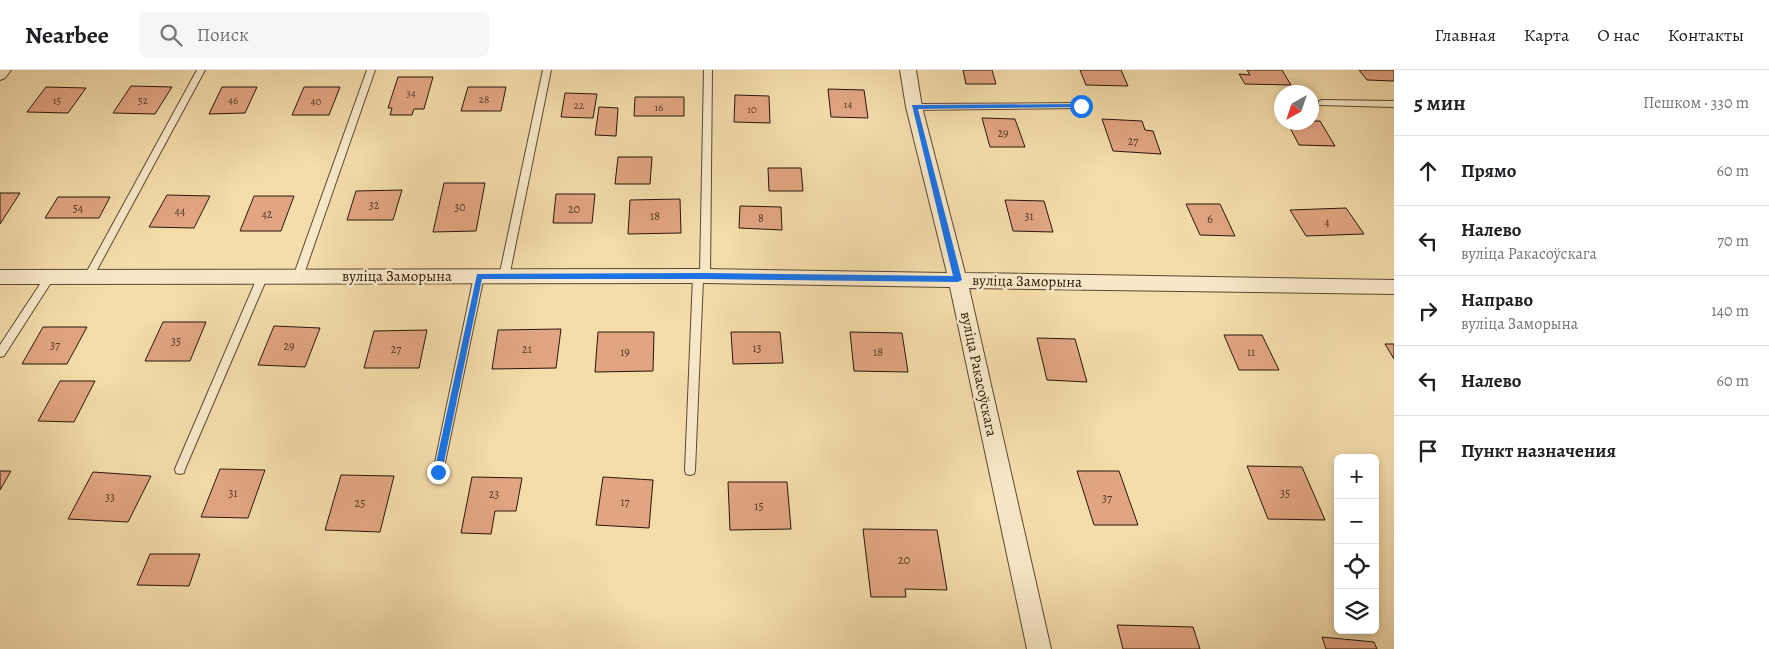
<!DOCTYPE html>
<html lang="ru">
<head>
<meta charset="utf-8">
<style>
	:root { --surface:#fff; --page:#f6f6f6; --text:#202124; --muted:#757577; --line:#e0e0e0 }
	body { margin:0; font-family:Alegreya,serif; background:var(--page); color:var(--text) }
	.controls { position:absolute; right:15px; bottom:15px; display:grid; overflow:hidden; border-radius:8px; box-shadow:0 2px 8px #0003 }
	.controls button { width:45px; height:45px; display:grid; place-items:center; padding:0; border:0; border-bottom:1px solid var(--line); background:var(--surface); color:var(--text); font:25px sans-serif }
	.compass { position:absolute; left:1274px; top:15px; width:45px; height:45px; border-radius:50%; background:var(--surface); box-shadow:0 2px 8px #0003; rotate:220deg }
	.stop { position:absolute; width:15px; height:15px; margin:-11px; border:4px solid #1a73e8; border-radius:50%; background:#fff }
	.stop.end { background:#1a73e8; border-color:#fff; box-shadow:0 1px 5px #0008 }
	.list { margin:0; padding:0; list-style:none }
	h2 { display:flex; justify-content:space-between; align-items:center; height:65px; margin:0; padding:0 20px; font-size:21px }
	h2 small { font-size:16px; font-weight:400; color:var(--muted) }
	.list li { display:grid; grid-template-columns:32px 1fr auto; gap:15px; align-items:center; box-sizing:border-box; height:70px; padding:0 20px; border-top:1px solid var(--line) }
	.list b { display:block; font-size:19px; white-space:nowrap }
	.list p { margin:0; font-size:16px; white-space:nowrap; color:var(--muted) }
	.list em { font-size:16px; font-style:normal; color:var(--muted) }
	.icon { flex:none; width:28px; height:28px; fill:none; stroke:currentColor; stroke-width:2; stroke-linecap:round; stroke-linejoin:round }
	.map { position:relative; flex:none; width:1394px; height:579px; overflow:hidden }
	header { display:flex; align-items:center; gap:30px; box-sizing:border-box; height:70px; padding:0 25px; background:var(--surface); border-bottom:1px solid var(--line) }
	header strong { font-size:24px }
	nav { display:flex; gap:28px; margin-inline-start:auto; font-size:18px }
	.search { width:350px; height:45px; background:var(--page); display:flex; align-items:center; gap:12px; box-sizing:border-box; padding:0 18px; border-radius:8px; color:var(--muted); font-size:19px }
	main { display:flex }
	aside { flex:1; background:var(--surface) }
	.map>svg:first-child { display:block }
	.building { fill:#e1a583; stroke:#281707 }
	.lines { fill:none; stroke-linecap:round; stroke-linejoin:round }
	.lane-casing { stroke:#5b4830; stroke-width:2 }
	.street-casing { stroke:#5b4830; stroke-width:2 }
	.lane { fill:#f8e8c8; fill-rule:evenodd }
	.street { fill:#f8e8c8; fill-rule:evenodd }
	.route { fill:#1a73e8 }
	.labels { text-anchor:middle; stroke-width:5; stroke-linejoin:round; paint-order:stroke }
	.far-number-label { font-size:11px; fill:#563a26 }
	.number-label { font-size:12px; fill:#563a26 }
	.street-label { font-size:15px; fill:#281707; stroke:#f8e8c8 }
</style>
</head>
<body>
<header>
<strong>Nearbee</strong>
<div class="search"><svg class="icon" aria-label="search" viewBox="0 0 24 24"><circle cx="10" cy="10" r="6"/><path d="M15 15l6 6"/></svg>Поиск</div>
<nav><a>Главная</a><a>Карта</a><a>О нас</a><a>Контакты</a></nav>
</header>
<main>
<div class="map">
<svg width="1394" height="579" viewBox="0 0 1394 579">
	<rect width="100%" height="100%" fill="#f4dcab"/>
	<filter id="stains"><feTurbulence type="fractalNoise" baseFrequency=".004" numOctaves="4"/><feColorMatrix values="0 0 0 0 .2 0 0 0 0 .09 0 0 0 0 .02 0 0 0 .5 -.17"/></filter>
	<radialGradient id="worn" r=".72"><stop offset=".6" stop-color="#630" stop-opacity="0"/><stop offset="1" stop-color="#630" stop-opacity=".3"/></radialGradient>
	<path class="building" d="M963 0H992L996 14H966Z
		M1080 0H1121L1128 16 1086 15Z
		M1247 0H1282L1291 15 1245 14 1239 4 1250 5Z
		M1359 0H1394V11L1367 10Z
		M398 7H433L424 39H414L412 45H390L392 38H388Z
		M131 16 172 17 155 44 113 43Z
		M46 17 86 18 68 43 27 42Z
		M222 17H257L245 43 209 44Z
		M304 17H340L329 45H292Z
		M468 17H506L501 41H461Z
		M828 19 864 20 868 48 831 47Z
		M565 23 597 24 593 48 561 47Z
		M735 25 769 26 770 53 734 52Z
		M635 27H684V46H634Z
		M599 37 618 38 616 66 595 65Z
		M982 48 1015 49 1025 77H990Z
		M1102 49 1142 51 1145 60 1153 61 1161 84 1113 81Z
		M1312 51H1320L1335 76 1299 75 1287 52H1312Z
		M618 87H652L650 114H615Z
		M768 98H801L803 121H769Z
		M444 113H485L476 161 433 162Z
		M402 120 393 150H347L356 121Z
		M0 123H20L0 154Z
		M556 124H595L592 153H553Z
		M167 125 210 126 194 158 149 157Z
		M254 126H294L281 161H240Z
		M58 127H110L99 148H45Z
		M680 129 681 163 628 164 630 130Z
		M1005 130 1044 131 1053 162 1013 161Z
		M1186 134H1220L1235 166 1200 165Z
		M740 136 781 137 782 160 739 158Z
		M1346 138 1364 164 1306 166 1290 140Z
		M163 252H206L190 291H145Z
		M274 256 320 258 305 297 258 295Z
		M43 257H87L67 294H22Z
		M561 259 556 298 492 299 498 260Z
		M427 260 419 298H364L374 261Z
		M598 262H654L653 301 595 302Z
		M731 262H780L783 293 733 294Z
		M850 262 902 263 908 302 854 301Z
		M1224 265H1262L1279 300H1239Z
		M1037 268 1075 269 1087 312 1047 310Z
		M1385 274H1394V289Z
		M60 311H95L74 352 38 351Z
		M1247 396 1302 397 1325 450 1268 449Z
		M220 399 265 400 248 448 201 447Z
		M0 401H11L0 420Z
		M1077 401H1119L1138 455H1094Z
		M93 402 151 406 128 452 68 449Z
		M341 405 394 406 380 462 325 460Z
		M472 407 522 408 516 441H495L491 464 461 463Z
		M603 407 653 410 649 458 596 455Z
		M728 412H787L791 459 730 460Z
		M863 459 937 460 947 520 905 519 906 527H871Z
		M150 484H200L189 516 137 515Z
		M1117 555 1193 557 1200 579H1123Z
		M1322 567 1374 572 1377 579H1326Z"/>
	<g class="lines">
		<g class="lane-casing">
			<path id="lane" d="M197 0H205L91 211H85L83 208 85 205Z
				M367 0H375L303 207 298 211 295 210 293 207Z
				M543 0H551L509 207 504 211 499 207Z
				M704 0H712L710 206 708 209H703L695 400 694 404 690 405 686 404 685 400 693 206 695 203H700Z
				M1322 30 1394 31V37L1319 35V31Z
				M1081 33 1084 34V38L914 40 910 37 914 34Z
				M479 202 484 206 443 402 442 406 438 407 434 406 433 402 474 206Z
				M49 204 54 208 52 211 4 286 0 287V275L46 205Z
				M262 204 267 208 185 399 184 403 180 404 176 403 175 399 257 208Z"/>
		</g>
		<g class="street-casing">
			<path id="street" d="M0 0H11L5 8 0 10Z
				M900 0H916L922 37 965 203 1394 210V224L969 218 1051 579H1027L950 217 705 213 0 214V200L705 199 947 203 906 37Z"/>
		</g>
		<use href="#lane" class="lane"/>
		<use href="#street" class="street"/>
	</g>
	<path class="route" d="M1081 34H1083V37L918 39 962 210 958 212 705 209H482L442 402 438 406 435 405 434 402 477 204 705 203 953 206 912 35Z"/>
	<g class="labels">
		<g class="far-number-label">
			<text x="411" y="27">34</text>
			<text x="484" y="33">28</text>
			<text x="57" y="34">15</text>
			<text x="143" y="34">52</text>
			<text x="233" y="34">46</text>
			<text x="316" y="35">40</text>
			<text x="848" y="38">14</text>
			<text x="579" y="39">22</text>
			<text x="659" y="41">16</text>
			<text x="752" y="43">10</text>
		</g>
		<g class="number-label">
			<text x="1003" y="67">29</text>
			<text x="1133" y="75">27</text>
			<text x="374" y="139">32</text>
			<text x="460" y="141">30</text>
			<text x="78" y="142">54</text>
			<text x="574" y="143">20</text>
			<text x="180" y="145">44</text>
			<text x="267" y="148">42</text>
			<text x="655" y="150">18</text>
			<text x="1029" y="150">31</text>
			<text x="761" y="152">8</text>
			<text x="1210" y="153">6</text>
			<text x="1327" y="156">4</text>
			<text x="176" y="275">35</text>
			<text x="55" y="279">37</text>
			<text x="289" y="280">29</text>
			<text x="757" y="282">13</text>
			<text x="396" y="283">27</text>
			<text x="527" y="283">21</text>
			<text x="625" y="286">19</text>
			<text x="878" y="286">18</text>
			<text x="1251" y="286">11</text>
			<text x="233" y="427">31</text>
			<text x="1285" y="427">35</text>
			<text x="494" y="428">23</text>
			<text x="110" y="431">33</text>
			<text x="1107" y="432">37</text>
			<text x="625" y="436">17</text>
			<text x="360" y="437">25</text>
			<text x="759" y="440">15</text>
			<text x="904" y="494">20</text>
		</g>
		<g class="street-label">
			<text x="397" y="211">вуліца Заморына</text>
			<text transform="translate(1027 211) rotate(1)" y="5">вуліца Заморына</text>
			<text transform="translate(979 304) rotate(78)" y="5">вуліца Ракасоўскага</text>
		</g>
	</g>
	<rect width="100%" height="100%" filter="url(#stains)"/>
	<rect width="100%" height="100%" fill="url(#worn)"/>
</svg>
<div class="controls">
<button>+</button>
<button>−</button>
<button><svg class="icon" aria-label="locate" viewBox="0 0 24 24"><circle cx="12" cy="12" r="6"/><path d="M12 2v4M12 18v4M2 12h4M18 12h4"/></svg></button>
<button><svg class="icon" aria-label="layers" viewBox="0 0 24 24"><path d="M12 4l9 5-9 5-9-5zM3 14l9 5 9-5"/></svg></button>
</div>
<svg class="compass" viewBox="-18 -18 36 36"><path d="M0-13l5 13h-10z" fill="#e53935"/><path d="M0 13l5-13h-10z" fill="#757577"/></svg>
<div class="stop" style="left:1081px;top:36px"></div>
<div class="stop end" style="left:438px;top:402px"></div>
</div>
<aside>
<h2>5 мин<small>Пешком · 330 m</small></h2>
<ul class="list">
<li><svg class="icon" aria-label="ahead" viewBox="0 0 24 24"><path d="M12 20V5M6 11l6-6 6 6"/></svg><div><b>Прямо</b></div><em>60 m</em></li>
<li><svg class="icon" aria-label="left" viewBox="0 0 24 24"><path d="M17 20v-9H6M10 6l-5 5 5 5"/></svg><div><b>Налево</b><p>вуліца Ракасоўскага</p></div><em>70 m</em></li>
<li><svg class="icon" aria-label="right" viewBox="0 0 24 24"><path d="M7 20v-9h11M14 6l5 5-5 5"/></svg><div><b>Направо</b><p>вуліца Заморына</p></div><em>140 m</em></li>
<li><svg class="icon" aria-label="left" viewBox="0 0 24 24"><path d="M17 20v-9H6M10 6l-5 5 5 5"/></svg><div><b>Налево</b></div><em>60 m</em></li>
<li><svg class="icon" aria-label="arrive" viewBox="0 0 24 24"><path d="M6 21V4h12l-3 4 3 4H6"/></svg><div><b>Пункт назначения</b></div></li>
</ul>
</aside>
</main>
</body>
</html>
